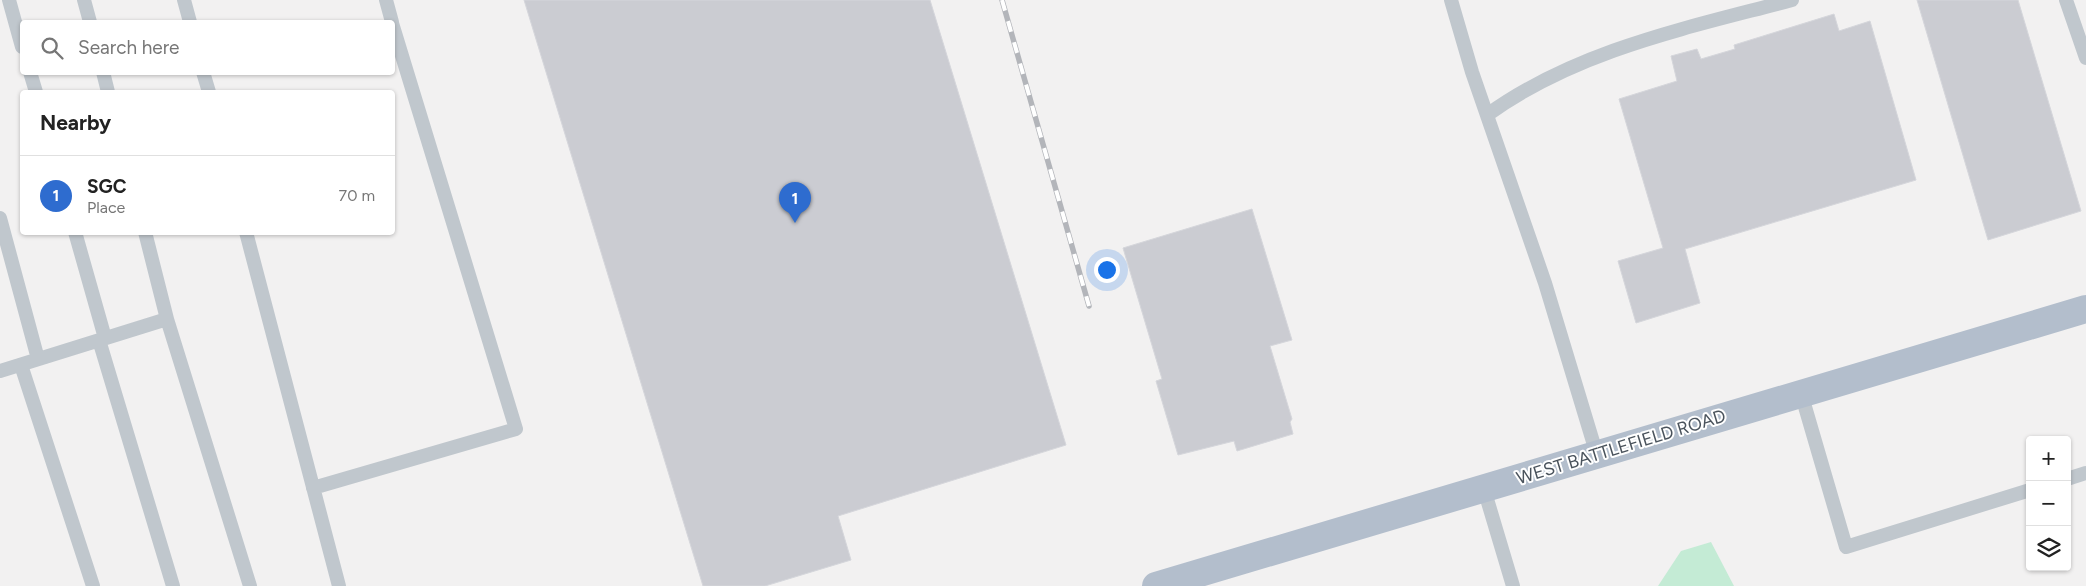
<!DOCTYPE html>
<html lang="en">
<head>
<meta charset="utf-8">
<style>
	:root { --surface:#fff; --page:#f2f2f2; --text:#222; --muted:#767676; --line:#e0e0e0; --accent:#2e6ccf }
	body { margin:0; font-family:Figtree,sans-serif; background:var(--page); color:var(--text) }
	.controls { position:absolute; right:15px; bottom:15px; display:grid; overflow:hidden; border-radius:5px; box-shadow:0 1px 4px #0004 }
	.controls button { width:45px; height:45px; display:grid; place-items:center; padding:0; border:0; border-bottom:1px solid var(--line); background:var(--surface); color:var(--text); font:25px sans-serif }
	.you { position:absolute; left:1106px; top:269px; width:18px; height:18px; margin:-12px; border:4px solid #fff; border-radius:50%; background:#1a73e8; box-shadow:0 0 0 8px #1a73e833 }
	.badge { display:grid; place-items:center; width:32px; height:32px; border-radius:50%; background:var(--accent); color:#fff; font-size:16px; font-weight:700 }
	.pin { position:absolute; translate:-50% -41px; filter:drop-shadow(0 1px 2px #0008) }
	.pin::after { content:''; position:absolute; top:26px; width:18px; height:15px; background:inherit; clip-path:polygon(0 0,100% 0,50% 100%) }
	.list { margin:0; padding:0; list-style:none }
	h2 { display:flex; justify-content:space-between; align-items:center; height:65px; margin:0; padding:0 20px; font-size:21px }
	h2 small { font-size:16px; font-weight:400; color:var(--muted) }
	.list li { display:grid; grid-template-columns:32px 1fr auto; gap:15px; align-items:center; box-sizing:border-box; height:80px; padding:0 20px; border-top:1px solid var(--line) }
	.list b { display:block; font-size:19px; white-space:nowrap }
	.list p { margin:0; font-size:16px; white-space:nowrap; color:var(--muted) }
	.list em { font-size:16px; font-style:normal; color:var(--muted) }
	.icon { flex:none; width:28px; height:28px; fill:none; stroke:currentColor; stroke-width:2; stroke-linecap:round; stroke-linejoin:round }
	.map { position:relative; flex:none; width:2086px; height:586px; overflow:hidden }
	.search { position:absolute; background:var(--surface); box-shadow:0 1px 4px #0004; left:20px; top:20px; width:375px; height:55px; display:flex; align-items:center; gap:12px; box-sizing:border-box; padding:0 18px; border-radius:5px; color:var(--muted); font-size:19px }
	.panel { position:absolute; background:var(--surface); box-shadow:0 1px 4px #0004; left:20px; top:90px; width:375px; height:145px; border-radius:5px }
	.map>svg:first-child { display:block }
	.green { fill:#c4ebd5 }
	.building { fill:#cbccd2; stroke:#d5d6db }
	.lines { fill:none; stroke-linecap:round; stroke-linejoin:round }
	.service { stroke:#c0c7cd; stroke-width:14 }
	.primary { stroke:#b3becc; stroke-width:28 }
	.rail-casing { stroke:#b3b5ba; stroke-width:5.5 }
	.rail { stroke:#fff; stroke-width:4; stroke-dasharray:11; stroke-linecap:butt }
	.labels { text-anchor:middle; stroke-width:4; stroke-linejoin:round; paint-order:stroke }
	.street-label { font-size:18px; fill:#4a535c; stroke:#fff }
</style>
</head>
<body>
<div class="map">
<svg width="2086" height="586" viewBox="0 0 2086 586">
	<rect width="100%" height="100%" fill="#f2f1f1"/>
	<path class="green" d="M1711 542 1734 586H1658L1681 551Z"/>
	<path class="building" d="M524 0H930L1066 445 838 516 851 560 765 586H703Z
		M1917 0H2018L2081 211 1988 240Z
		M1834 14 1839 31 1870 21 1916 180 1685 249 1700 303 1636 323 1618 261 1663 248 1619 99 1677 81 1671 56 1697 49 1701 59 1735 49 1734 45Z
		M1252 209 1292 340 1270 346 1292 419 1290 422 1293 434 1237 451 1234 441 1178 455 1156 381 1162 379 1123 248Z"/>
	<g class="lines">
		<path class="service" d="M9 0 22 47
			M84 0 90 22
			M184 0 190 22
			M386 0 392 22
			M1451 0 1472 72 1545 283 1597 455
			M2066 0 2086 58
			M30 72 36 92
			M103 72 108 92
			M203 72 209 92
			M1487 115C1577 50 1687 28 1792 0
			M0 218 38 359
			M75 232 105 338
			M145 232 167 319
			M246 232 339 586
			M99 340 173 586
			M21 365 93 586
			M0 371 167 319 250 586
			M1801 393 1846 547 2030 490
			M2067 479 2086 473
			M313 488 516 429 392 23
			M1484 489 1513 586"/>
		<path class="primary" d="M1156 586 2086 309"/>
		<g class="rail-casing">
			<path id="rail" d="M1002 0 1089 306"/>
		</g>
		<use href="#rail" class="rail"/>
	</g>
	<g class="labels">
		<g class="street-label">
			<text transform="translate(1621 447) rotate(-17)" y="6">WEST BATTLEFIELD ROAD</text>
		</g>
	</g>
</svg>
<div class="controls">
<button>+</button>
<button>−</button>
<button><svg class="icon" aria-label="layers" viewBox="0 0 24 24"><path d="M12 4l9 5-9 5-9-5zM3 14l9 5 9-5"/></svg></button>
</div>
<div class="you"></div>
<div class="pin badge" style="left:795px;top:223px">1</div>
<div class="search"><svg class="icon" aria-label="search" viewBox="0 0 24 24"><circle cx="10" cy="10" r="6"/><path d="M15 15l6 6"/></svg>Search here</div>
<section class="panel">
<h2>Nearby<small></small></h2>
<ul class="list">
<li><span class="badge">1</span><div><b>SGC</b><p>Place</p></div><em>70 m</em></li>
</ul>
</section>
</div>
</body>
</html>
